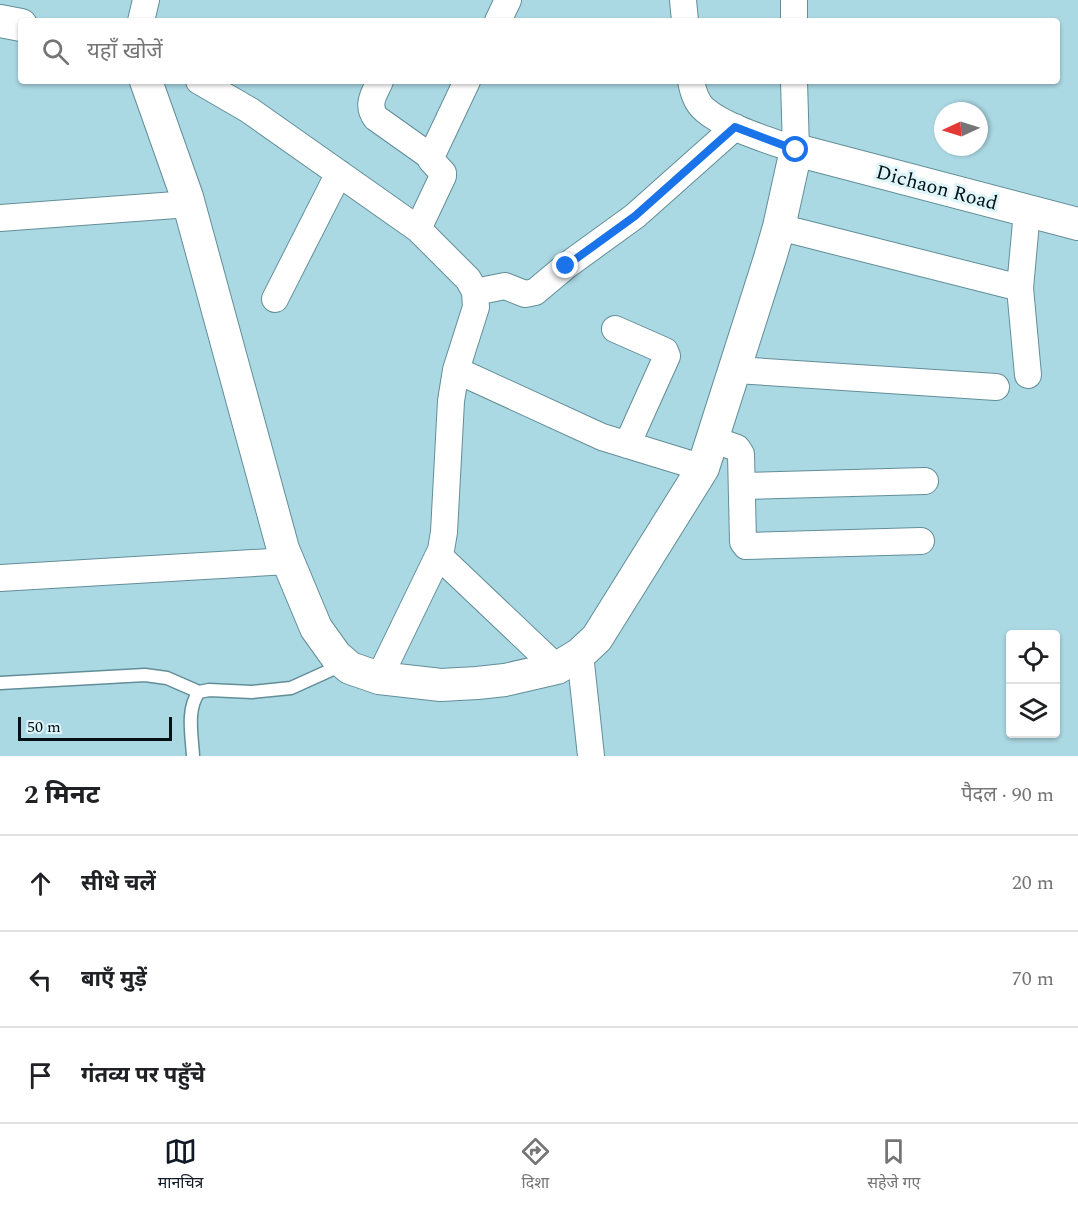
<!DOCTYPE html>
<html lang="hi">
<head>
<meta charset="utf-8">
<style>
	:root { --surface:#fff; --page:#f2f2f2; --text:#202124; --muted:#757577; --line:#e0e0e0; --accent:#111827 }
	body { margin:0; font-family:Spectral,"Noto Sans Devanagari",serif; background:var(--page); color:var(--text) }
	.controls { position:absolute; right:18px; bottom:18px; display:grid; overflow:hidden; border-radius:6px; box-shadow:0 2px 4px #0004 }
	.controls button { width:54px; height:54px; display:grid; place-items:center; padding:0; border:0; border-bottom:2px solid var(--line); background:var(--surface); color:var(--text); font:30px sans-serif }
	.compass { position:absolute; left:934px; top:102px; width:54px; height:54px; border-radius:50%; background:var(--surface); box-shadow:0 2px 4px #0004; rotate:266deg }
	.scale { position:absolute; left:18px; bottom:15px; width:154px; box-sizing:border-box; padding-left:6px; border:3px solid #011014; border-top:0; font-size:16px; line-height:21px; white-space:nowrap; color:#011014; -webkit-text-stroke:4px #def5fa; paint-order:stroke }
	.stop { position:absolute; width:18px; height:18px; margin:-14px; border:4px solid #1a73e8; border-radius:50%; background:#fff }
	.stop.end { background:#1a73e8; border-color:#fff; box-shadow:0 2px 6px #0008 }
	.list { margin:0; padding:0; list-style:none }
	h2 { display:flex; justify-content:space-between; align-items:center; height:78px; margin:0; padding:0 24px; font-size:26px }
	h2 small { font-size:20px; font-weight:400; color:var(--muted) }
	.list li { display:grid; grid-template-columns:39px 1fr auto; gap:18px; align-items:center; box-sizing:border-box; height:96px; padding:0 24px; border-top:2px solid var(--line) }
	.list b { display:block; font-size:22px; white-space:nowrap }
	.list em { font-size:20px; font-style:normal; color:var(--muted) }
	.icon { flex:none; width:33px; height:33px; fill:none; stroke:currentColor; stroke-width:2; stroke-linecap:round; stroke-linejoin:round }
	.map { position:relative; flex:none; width:1078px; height:756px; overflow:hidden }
	.search { position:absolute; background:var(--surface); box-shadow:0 2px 4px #0004; left:18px; right:18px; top:18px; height:66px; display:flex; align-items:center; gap:15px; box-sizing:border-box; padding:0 21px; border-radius:6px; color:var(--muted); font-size:22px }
	.sheet { height:366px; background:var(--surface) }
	nav { display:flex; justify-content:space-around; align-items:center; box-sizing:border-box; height:84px; border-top:2px solid var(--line); background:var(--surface); font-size:16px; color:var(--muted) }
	nav a { display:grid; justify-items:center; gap:3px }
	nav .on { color:var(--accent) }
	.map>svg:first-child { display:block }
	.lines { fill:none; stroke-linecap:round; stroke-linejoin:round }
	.service-casing { stroke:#628e98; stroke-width:15 }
	.minor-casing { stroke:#628e98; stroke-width:28 }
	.tertiary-casing { stroke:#628e98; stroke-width:34 }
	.service { stroke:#fff; stroke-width:12 }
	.minor { stroke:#fff; stroke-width:26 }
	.tertiary { stroke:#fff; stroke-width:32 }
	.route { stroke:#1a73e8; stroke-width:8 }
	.labels { text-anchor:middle; stroke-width:6; stroke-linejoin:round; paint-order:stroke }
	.street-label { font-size:20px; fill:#011014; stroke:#def5fa }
</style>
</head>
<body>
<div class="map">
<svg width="1078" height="756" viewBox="0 0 1078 756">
	<rect width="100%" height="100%" fill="#aad8e3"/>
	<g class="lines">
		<g class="service-casing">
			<path id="service" d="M0 683 145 675 167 678 199 692 209 690 252 692 291 688 344 664
				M193 756C192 736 186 709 199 692"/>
		</g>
		<g class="minor-casing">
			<path id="minor" d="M683 0 685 21
				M141 21 146 0
				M498 21 508 0
				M794 21V0
				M199 81 249 110 418 229 468 279 472 286 475 292 476 307 456 370 451 401 444 532 441 550 379 678
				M380 81C374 94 366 105 376 118L431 157
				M691 81C693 91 696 103 705 110 724 127 771 141 796 150L794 81
				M1027 211 1020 288 1028 375
				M0 218 189 204
				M779 227 1020 288
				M418 229 443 176V173L431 160 432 155 467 81
				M475 292 505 286 525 294 535 292 566 266 635 216 735 127
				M275 299 339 173
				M615 329 665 351 667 356 627 445
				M456 370 602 437 703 468
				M736 370 996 387
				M712 439 737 448 741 454 743 542 746 546 921 541
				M743 486 925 481
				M439 556 557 668
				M0 578 288 561
				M580 654 591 756"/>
		</g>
		<g class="tertiary-casing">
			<path id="tertiary" d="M0 21 21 25
				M146 81 187 197 283 549 316 628 336 656 350 668 379 678 441 685 477 683 505 680 557 668 580 654 597 638 703 468 770 258 779 227 796 150 1078 224"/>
		</g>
		<use href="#service" class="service"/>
		<use href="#minor" class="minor"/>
		<use href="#tertiary" class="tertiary"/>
	</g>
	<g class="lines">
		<path class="route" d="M566 266 635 216 735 127 796 150"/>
	</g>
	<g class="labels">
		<g class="street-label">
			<text transform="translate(937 187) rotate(15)" y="7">Dichaon Road</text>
		</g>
	</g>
</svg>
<div class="controls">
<button><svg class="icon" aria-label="locate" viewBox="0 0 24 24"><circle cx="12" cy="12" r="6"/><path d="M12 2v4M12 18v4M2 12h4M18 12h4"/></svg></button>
<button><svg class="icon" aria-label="layers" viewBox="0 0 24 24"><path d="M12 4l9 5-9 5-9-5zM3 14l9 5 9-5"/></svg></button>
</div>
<svg class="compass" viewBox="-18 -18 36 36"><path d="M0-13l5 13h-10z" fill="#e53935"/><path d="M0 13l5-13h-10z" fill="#757577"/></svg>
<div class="scale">50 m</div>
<div class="stop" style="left:796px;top:150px"></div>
<div class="stop end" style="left:566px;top:266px"></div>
<div class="search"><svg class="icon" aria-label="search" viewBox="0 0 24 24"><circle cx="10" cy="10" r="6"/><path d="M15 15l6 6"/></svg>यहाँ खोजें</div>
</div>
<section class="sheet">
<h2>2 मिनट<small>पैदल · 90 m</small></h2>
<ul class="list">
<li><svg class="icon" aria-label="ahead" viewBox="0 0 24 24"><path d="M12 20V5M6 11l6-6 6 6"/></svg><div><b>सीधे चलें</b></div><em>20 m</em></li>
<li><svg class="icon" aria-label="left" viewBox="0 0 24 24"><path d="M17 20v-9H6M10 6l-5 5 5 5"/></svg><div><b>बाएँ मुड़ें</b></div><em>70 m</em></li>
<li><svg class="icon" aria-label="arrive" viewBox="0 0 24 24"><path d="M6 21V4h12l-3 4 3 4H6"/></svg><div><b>गंतव्य पर पहुँचे</b></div></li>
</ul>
</section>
<nav>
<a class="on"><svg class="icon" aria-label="map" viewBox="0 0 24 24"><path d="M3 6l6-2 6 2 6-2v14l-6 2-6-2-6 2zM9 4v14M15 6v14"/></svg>मानचित्र</a>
<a><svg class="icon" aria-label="directions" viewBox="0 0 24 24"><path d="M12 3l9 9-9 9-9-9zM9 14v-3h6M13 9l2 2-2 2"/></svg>दिशा</a>
<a><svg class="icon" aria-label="saved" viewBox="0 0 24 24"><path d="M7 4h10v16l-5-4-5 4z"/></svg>सहेजे गए</a>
</nav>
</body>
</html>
